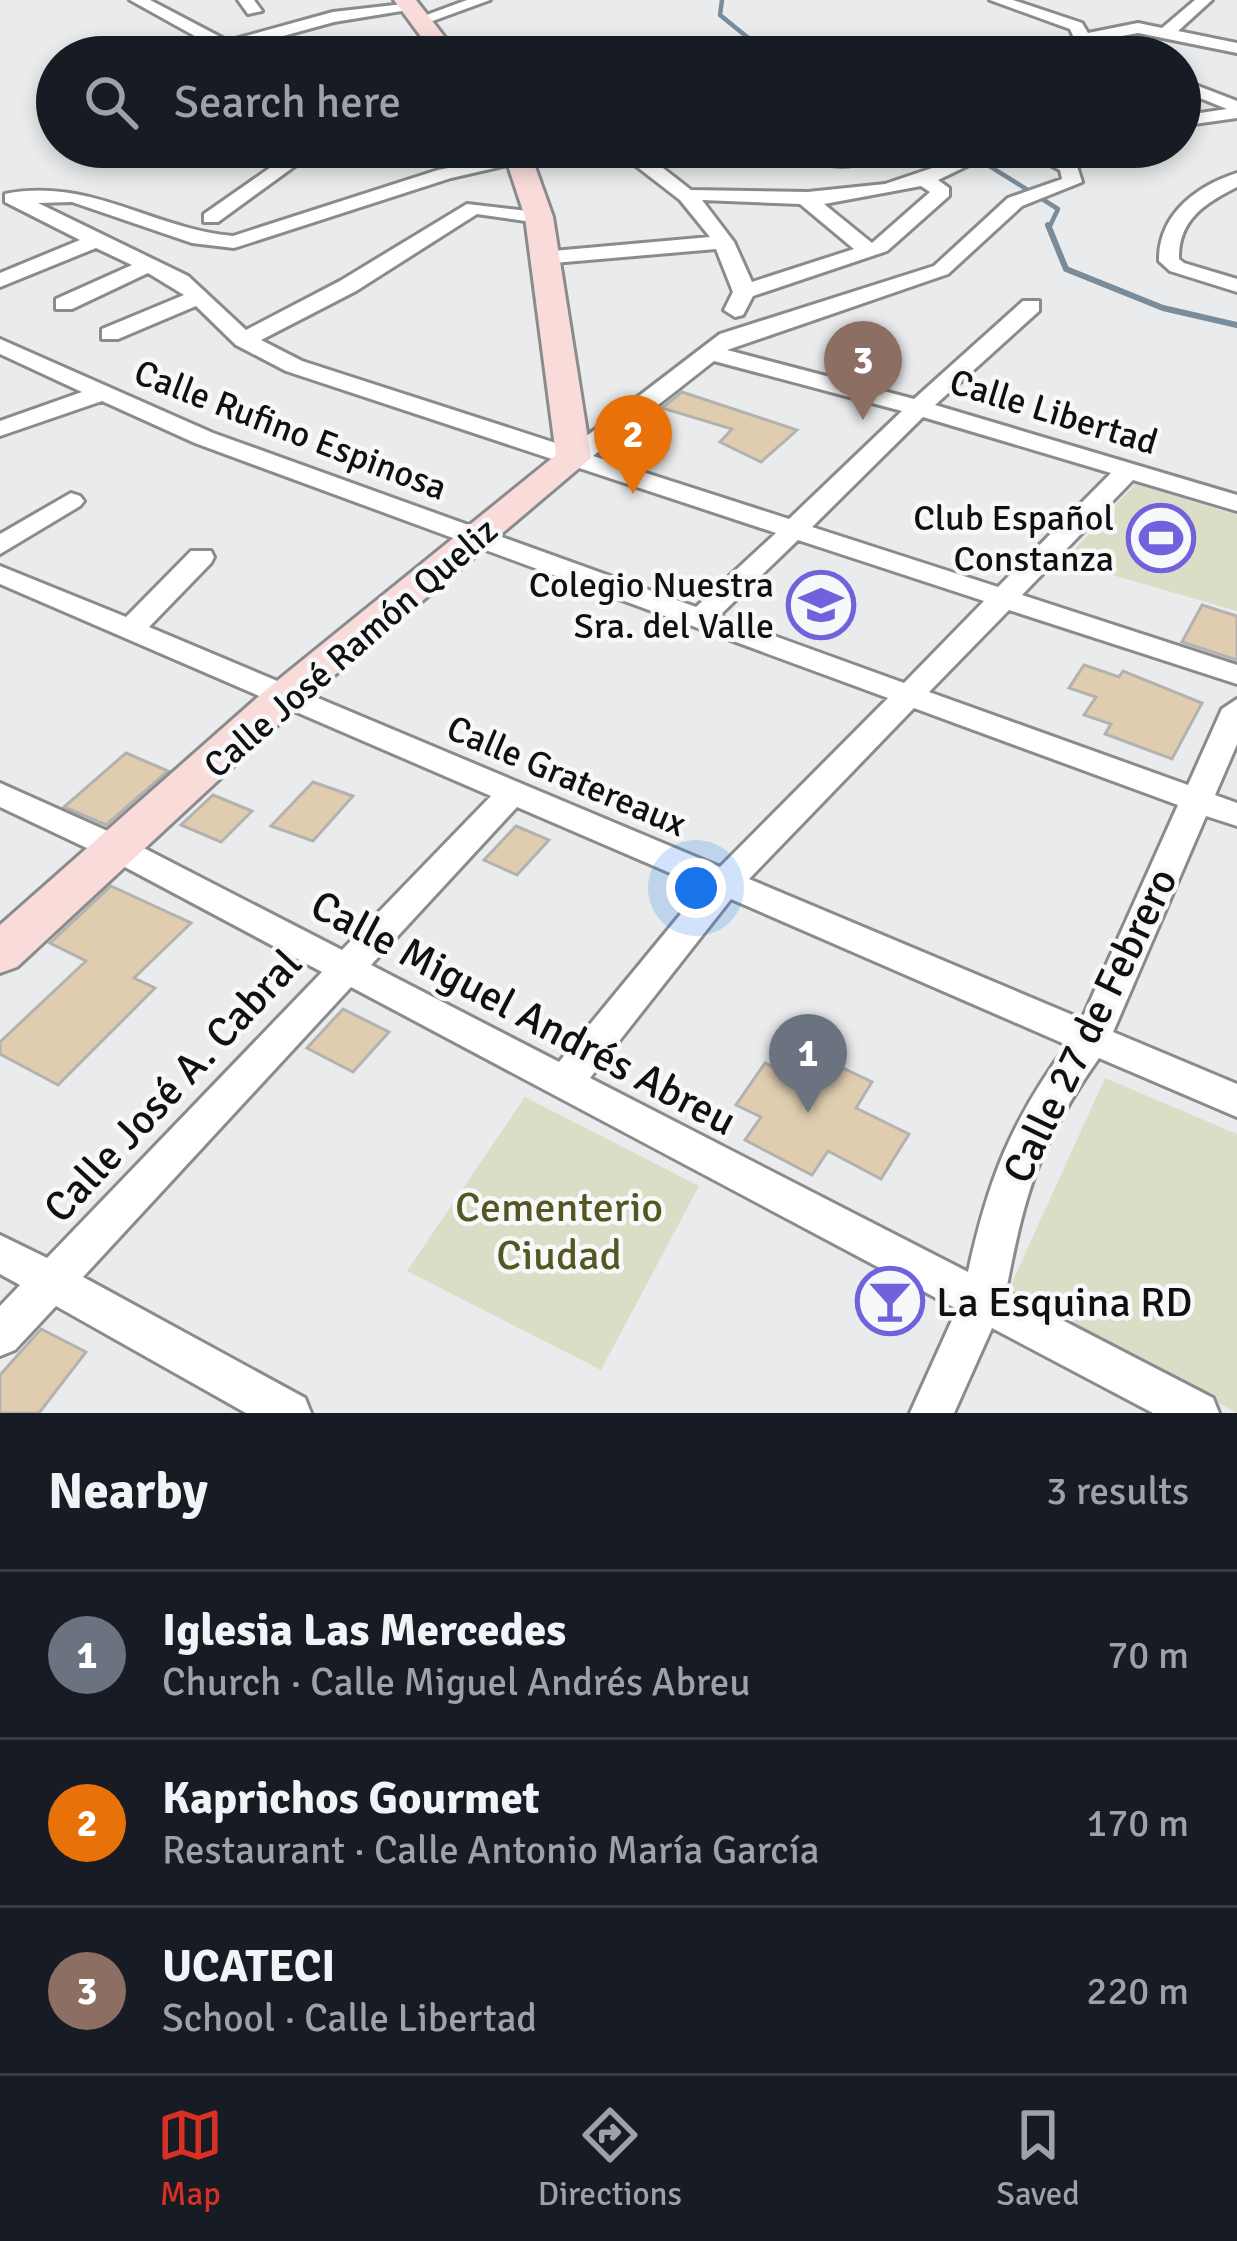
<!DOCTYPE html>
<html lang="en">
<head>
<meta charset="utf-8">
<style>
	:root { --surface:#171b24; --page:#242831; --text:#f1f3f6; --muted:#9ea1a6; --line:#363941; --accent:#d93025 }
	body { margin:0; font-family:Signika,sans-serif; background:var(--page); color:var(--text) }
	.you { position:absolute; left:696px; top:888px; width:42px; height:42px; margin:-30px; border:9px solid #fff; border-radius:50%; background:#1a73e8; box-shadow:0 0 0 18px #1a73e833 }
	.badge { display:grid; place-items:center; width:78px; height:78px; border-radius:50%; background:var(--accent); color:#fff; font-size:39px; font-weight:700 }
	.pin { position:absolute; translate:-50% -99px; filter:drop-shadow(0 3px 6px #0008) }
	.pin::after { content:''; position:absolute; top:63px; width:42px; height:36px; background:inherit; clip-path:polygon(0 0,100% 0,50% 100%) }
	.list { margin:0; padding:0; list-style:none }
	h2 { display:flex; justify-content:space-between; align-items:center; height:156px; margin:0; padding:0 48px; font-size:51px }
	h2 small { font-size:39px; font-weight:400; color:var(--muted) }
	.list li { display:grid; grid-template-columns:78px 1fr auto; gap:36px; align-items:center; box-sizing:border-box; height:168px; padding:0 48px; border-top:3px solid var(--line) }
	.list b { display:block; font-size:45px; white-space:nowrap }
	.list p { margin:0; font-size:39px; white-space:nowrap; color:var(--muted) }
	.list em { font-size:39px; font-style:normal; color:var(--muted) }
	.icon { flex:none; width:66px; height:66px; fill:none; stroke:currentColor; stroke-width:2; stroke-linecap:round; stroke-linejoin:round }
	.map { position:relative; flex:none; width:1237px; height:1413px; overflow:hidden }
	.search { position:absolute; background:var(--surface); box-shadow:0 6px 18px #0003; left:36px; right:36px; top:36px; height:132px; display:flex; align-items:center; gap:30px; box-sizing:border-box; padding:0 42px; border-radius:66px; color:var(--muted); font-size:45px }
	.sheet { height:660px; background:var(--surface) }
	nav { display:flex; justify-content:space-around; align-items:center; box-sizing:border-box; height:168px; border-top:3px solid var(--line); background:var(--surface); font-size:33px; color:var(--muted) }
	nav a { display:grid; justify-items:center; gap:6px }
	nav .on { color:var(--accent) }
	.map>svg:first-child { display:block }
	.green { fill:#dcddc6 }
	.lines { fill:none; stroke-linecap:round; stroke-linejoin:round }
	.stream-far1 { stroke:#788c9c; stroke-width:4.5 }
	.stream { stroke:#788c9c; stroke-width:6 }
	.building { fill:#e0cdb0; stroke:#b3b2b0; stroke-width:3 }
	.street-casing { stroke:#8a8b8d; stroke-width:6 }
	.secondary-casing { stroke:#8a8b8d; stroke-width:6 }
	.street { fill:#fff; fill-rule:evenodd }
	.secondary { fill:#f9dcda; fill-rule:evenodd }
	.labels { text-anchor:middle; stroke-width:9; stroke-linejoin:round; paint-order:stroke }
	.street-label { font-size:36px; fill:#101011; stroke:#f6f8fa }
	.poi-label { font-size:36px; fill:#101011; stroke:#f6f8fa; text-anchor:end }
	.near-street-label { font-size:42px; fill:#101011; stroke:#f6f8fa }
	.near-park-label { font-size:42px; fill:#555622; stroke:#f6f8fa }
	.near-poi-label { font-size:42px; fill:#101011; stroke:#f6f8fa; text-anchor:start }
</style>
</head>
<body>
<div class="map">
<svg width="1237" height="1413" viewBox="0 0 1237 1413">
	<rect width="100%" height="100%" fill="#e9ebec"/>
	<path class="green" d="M1135 484 1237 515V611L1064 561Z
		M1105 1078 1237 1134V1413L1009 1289Z
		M525 1097 699 1186 601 1370 407 1271Z"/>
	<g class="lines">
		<path class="stream-far1" d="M722 0 720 15 757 45 788 57
			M959 147 1058 209 1049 228"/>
		<path class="stream" d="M1048 225 1066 269 1163 308 1237 325"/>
	</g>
	<path class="building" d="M682 392 797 430 761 462 720 442 732 429 662 408Z
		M1202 605 1237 616V660L1182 642Z
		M1084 665 1119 677 1123 671 1202 703 1172 759 1105 734 1111 724 1084 715 1096 697 1069 688Z
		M126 753 168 771 106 825 64 807Z
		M313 782 353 796 313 841 271 826Z
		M213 795 252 811 221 842 181 825Z
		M516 826 549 840 517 875 484 860Z
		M111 886 191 923 134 978 155 988 58 1085 0 1054V1042L86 961 50 943Z
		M343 1009 389 1032 353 1072 307 1048Z
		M807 1051 872 1082 856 1108 909 1134 881 1179 828 1151 812 1175 745 1140 761 1117 736 1105 765 1063 790 1075Z
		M41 1329 86 1352 39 1413H0V1375Z"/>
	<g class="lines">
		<g class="street-casing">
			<path id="street" d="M130 0H150L228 41 333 12 412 3 420 8 334 22 206 57H179L211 45Z
				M238 0H254L262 11 248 14Z
				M467 0H490L427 23 413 20Z
				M990 0H1013L1082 23 1088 33 1138 23 1162 28 1195 0H1212L1178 31 1237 43V53L1138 33 1095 41 1122 57H1101L1079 46 1047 57H1022L1074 38 1070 29Z
				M1180 79 1237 101V118L1180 126V116L1227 109 1180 90Z
				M300 147H321L218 222H204V214Z
				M631 147H650L645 154 691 190 808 192 885 184 962 158 971 164 938 180 949 188V196L887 251 753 296 743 315 735 317 724 310 733 292 716 249 542 264 532 258 542 252 710 237 680 200 627 159 625 155ZM921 186 930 192 872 243 824 204ZM702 200 800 204 854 249 752 282 734 242Z
				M794 147H816L841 155 885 147C861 174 819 170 794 147Z
				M1016 147H1040L1076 163 1082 182 1022 206 948 274 727 350 914 399 1023 301H1039V311L935 405 1237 495V511L1133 480 1022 595 1237 665V684L1009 610 929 692 1188 785 1222 709 1237 699V744L1215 795 1237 803V826L1206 816 1113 1032 1237 1084V1117L1099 1058C1039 1143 1025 1191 1006 1291L1213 1398 1219 1413H1153L992 1328 954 1413H910L957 1309 351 987 83 1277 305 1398 311 1413H246L56 1306 15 1350 0 1356V1306L20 1285 0 1274V1235L47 1258 322 972 108 858 0 807V783L132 842 342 950 491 796 0 584V566L126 617 191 551H211L214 557 211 563 149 627 720 867 888 698 195 443 102 401 0 436V421L82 392 0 354V339L213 433 696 607 776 533 286 371 236 345 196 306 118 339H102V329L184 295 148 273 72 309H56V299L132 265 96 248 0 287V273L80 240 5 202V194C90 177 152 229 233 236L438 170 529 152V160L451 178 234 248 192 243 72 202 38 203 188 276 246 330 340 281 467 204 546 213 549 217 539 223 477 214 356 291 261 340 302 361 571 448 720 334 934 266 1008 198 1062 179 1060 170ZM714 361 902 411 789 519 593 456ZM923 417 1111 473 998 587 812 527ZM798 540 984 601 904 683 719 616ZM914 708 1178 805 1082 1019 749 879ZM517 807 703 887 559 1062 371 965ZM731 899 1067 1045C1011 1121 988 1180 968 1272L590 1078Z
				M1237 173V187C1205 203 1178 220 1179 259L1184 263 1237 279V292L1170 271 1159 261C1158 215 1196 186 1237 173Z
				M71 493 80 496 84 501 80 506 0 554V534Z"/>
		</g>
		<g class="secondary-casing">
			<path id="secondary" d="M394 0H416L460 57H436Z
				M502 147H528L553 217 591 458 297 707 17 967 0 973V925L267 689 556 455 525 217Z"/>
		</g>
		<use href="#street" class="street"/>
		<use href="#secondary" class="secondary"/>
	</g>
	<defs>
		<g id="stadium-ring" transform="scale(3.45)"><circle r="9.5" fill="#f6f8fa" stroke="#6f62dc" stroke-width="1.5"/><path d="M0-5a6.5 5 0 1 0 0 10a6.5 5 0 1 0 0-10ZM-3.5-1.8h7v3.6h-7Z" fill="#6f62dc"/></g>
		<g id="school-ring" transform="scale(3.45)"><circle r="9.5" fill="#f6f8fa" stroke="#6f62dc" stroke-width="1.5"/><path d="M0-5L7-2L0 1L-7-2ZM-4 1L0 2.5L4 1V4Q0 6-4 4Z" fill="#6f62dc"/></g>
		<g id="bar-ring" transform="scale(3.45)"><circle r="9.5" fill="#f6f8fa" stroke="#6f62dc" stroke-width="1.5"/><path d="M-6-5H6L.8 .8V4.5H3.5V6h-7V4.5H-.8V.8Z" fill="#6f62dc"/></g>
	</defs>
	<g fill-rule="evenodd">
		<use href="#stadium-ring" x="1161" y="538"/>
		<use href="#school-ring" x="821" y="605"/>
		<use href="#bar-ring" x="890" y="1301"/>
	</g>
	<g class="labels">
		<g class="street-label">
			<text transform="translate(1054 411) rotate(17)" y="13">Calle Libertad</text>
			<text transform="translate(291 429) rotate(21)" y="13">Calle Rufino Espinosa</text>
			<text transform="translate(350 647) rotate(-41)" y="13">Calle José Ramón Queliz</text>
			<text transform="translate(567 775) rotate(23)" y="13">Calle Gratereaux</text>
		</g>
		<g class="poi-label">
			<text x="1114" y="530">Club Español<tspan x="1114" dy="41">Constanza</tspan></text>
			<text x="774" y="597">Colegio Nuestra<tspan x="774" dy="41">Sra. del Valle</tspan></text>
		</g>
		<g class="near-street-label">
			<text transform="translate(524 1012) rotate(28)" y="15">Calle Miguel Andrés Abreu</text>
			<text transform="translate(1089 1025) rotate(-64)" y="15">Calle 27 de Febrero</text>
			<text transform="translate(172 1085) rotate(-47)" y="15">Calle José A. Cabral</text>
		</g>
		<g class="near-park-label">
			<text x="559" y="1221">Cementerio<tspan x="559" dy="48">Ciudad</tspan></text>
		</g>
		<g class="near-poi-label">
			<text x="936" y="1316">La Esquina RD</text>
		</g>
	</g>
</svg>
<div class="you"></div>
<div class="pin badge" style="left:808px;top:1113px;background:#6b7280">1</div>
<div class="pin badge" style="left:633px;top:494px;background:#e8710a">2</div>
<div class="pin badge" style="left:863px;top:420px;background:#8d6e63">3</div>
<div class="search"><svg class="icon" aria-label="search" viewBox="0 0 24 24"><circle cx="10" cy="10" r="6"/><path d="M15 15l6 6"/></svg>Search here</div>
</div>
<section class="sheet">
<h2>Nearby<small>3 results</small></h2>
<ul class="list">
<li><span class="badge" style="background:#6b7280">1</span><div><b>Iglesia Las Mercedes</b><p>Church · Calle Miguel Andrés Abreu</p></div><em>70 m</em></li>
<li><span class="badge" style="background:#e8710a">2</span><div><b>Kaprichos Gourmet</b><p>Restaurant · Calle Antonio María García</p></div><em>170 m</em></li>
<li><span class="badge" style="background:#8d6e63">3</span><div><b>UCATECI</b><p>School · Calle Libertad</p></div><em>220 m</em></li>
</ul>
</section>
<nav>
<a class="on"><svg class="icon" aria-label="map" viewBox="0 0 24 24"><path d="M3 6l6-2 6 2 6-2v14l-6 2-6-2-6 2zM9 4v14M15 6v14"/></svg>Map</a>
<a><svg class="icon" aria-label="directions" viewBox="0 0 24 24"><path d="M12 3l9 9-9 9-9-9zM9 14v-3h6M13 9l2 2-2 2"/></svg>Directions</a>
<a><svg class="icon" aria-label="saved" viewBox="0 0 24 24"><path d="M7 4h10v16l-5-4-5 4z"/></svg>Saved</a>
</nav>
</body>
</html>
